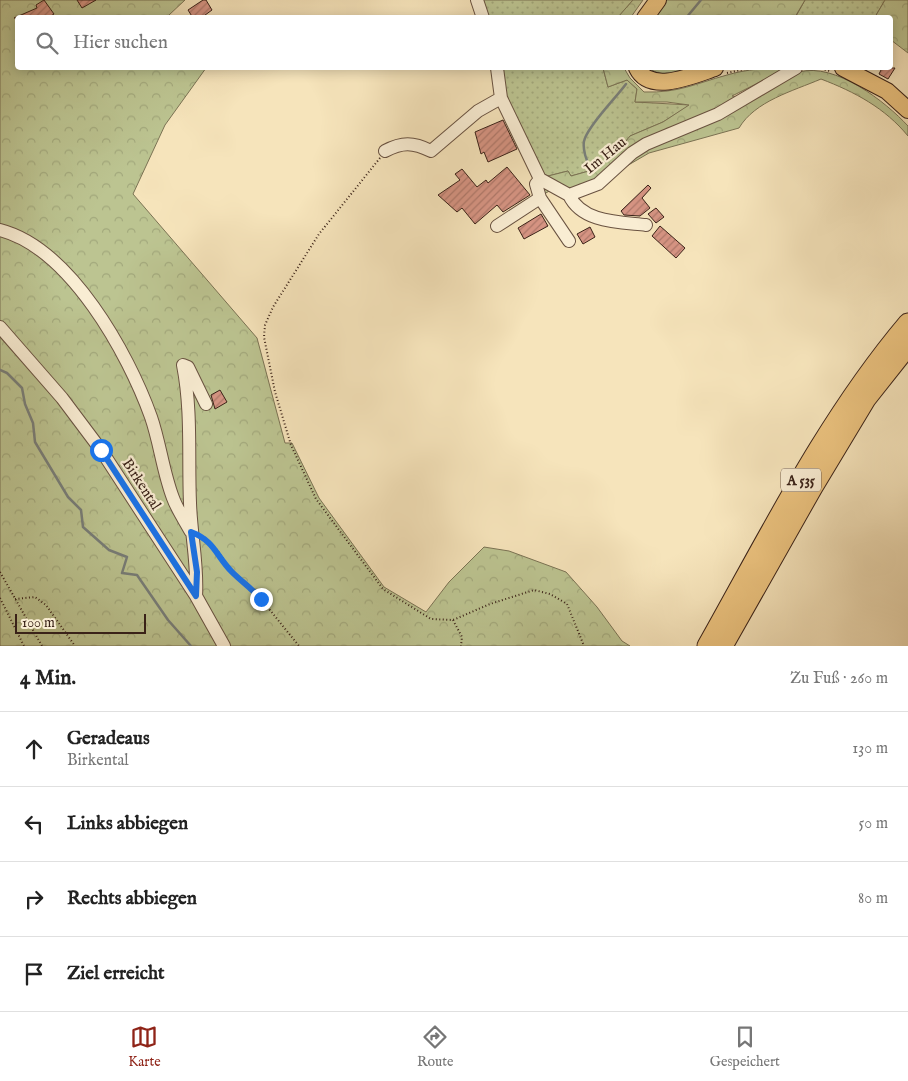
<!DOCTYPE html>
<html lang="de">
<head>
<meta charset="utf-8">
<style>
	:root { --surface:#fff; --page:#f6f6f6; --text:#222; --muted:#767676; --line:#e0e0e0; --accent:#8f2418 }
	body { margin:0; font-family:"IM FELL English",serif; background:var(--page); color:var(--text) }
	.scale { position:absolute; left:15px; bottom:12px; width:131px; box-sizing:border-box; padding-left:5px; border:2px solid #3a2218; border-top:0; font-size:14px; line-height:18px; white-space:nowrap; color:#3a2218; -webkit-text-stroke:4px #f9edd3; paint-order:stroke }
	.stop { position:absolute; width:15px; height:15px; margin:-11px; border:4px solid #1a73e8; border-radius:50%; background:#fff }
	.stop.end { background:#1a73e8; border-color:#fff; box-shadow:0 1px 5px #0008 }
	.list { margin:0; padding:0; list-style:none }
	h2 { display:flex; justify-content:space-between; align-items:center; height:65px; margin:0; padding:0 20px; font-size:21px }
	h2 small { font-size:16px; font-weight:400; color:var(--muted) }
	.list li { display:grid; grid-template-columns:32px 1fr auto; gap:15px; align-items:center; box-sizing:border-box; height:75px; padding:0 20px; border-top:1px solid var(--line) }
	.list b { display:block; font-size:19px; white-space:nowrap }
	.list p { margin:0; font-size:16px; white-space:nowrap; color:var(--muted) }
	.list em { font-size:16px; font-style:normal; color:var(--muted) }
	.icon { flex:none; width:28px; height:28px; fill:none; stroke:currentColor; stroke-width:2; stroke-linecap:round; stroke-linejoin:round }
	.map { position:relative; flex:none; width:908px; height:646px; overflow:hidden }
	.search { position:absolute; background:var(--surface); box-shadow:0 2px 12px #0003; left:15px; right:15px; top:15px; height:55px; display:flex; align-items:center; gap:12px; box-sizing:border-box; padding:0 18px; border-radius:5px; color:var(--muted); font-size:19px }
	.sheet { height:365px; background:var(--surface) }
	nav { display:flex; justify-content:space-around; align-items:center; box-sizing:border-box; height:70px; border-top:1px solid var(--line); background:var(--surface); font-size:14px; color:var(--muted) }
	nav a { display:grid; justify-items:center; gap:2px }
	nav .on { color:var(--accent) }
	.map>svg:first-child { display:block }
	.grass { fill:url(#grass-dots); stroke:#7b7354 }
	.forest { fill:url(#forest-crowns); stroke:#7b7354 }
	.lines { fill:none; stroke-linecap:round; stroke-linejoin:round }
	.stream { stroke:#787e79; stroke-width:2.5 }
	.building { fill:url(#building-hatch); stroke:#3a2218 }
	.minor-casing { stroke:#695241; stroke-width:14 }
	.major-casing { stroke:#3a2218; stroke-width:18 }
	.highway-casing { stroke:#3a2218; stroke-width:21 }
	.path { stroke:#3a2218; stroke-width:2; stroke-dasharray:1 2.5; stroke-linecap:butt }
	.minor { stroke:#f9edd3; stroke-width:12 }
	.major { stroke:#ebc27e; stroke-width:16 }
	.highway { stroke:#ebc27e; stroke-width:19 }
	.route { stroke:#1a73e8; stroke-width:6 }
	.labels { text-anchor:middle; stroke-width:4.5; stroke-linejoin:round; paint-order:stroke }
	.shield { fill:#f9edd3; stroke:#735f50; stroke-width:1 }
	.shield-label { font-size:14px; font-weight:bold; fill:#3a2218 }
	.street-label { font-size:15px; fill:#3a2218; stroke:#f9edd3 }
</style>
</head>
<body>
<div class="map">
<svg width="908" height="646" viewBox="0 0 908 646">
	<defs>
		<pattern id="grass-dots" width="8" height="8" patternUnits="userSpaceOnUse" patternTransform="scale(1.25)"><rect width="8" height="8" fill="#bcc491"/><path d="M2 2h.1M6 6h.1" fill="none" stroke="#a2a87c" stroke-width="1.8" stroke-linecap="round"/></pattern>
		<pattern id="forest-crowns" width="20" height="18" patternUnits="userSpaceOnUse" patternTransform="scale(1.25)"><rect width="20" height="18" fill="#bcc491"/><path d="M2 6a3 3 0 1 1 6 0M12 15a3 3 0 1 1 6 0" fill="none" stroke="#a2a87c"/></pattern>
		<pattern id="building-hatch" width="6" height="6" patternUnits="userSpaceOnUse" patternTransform="scale(1.25)"><rect width="6" height="6" fill="#d69483"/><path d="M-1 1l2-2M0 6l6-6M5 7l2-2" fill="none" stroke="#af786a"/></pattern>
	</defs>
	<rect width="100%" height="100%" fill="#f6e4bb"/>
	<filter id="stains"><feTurbulence type="fractalNoise" baseFrequency=".004" numOctaves="4"/><feColorMatrix values="0 0 0 0 .2 0 0 0 0 .09 0 0 0 0 .02 0 0 0 .5 -.17"/></filter>
	<radialGradient id="worn" r=".72"><stop offset=".6" stop-color="#630" stop-opacity="0"/><stop offset="1" stop-color="#630" stop-opacity=".3"/></radialGradient>
	<path class="grass" d="M480 0H633L618 18 485 17Z
		M805 0H885L875 17 795 18Z
		M499 68H603L608 87 627 80 637 89 635 102 690 105 663 122 630 136 618 151 596 169 571 176 568 171 540 178 505 103Z"/>
	<path class="forest" d="M0 0H185L169 15 170 17 18 18V68H206L165 125 133 194 257 338 285 443H292L319 498 384 587 426 612 449 582 484 547 509 551 566 572 597 607 622 641 630 646H0Z
		M633 0H643L631 17H618Z
		M664 0H805L795 17 650 18Z
		M885 0H908V53L891 40 890 18 875 17Z
		M603 68H624L630 78 644 92C679 93 694 84 727 75 747 69 767 68 788 68L732 96C756 102 776 79 799 72 835 62 886 102 908 126V136C885 108 855 92 821 79 793 91 755 101 739 128L649 153 625 167 563 196 559 186 540 196V178L568 171 571 176 596 169 618 151 630 136 663 122 689 105 667 102H635L637 89 627 80 608 87Z
		M649 68H694C678 72 663 79 649 68Z"/>
	<g class="lines">
		<path class="stream" d="M686 18 701 0
			M592 172C587 163 581 147 585 138 592 121 615 99 626 84
			M0 370 7 373 22 388 25 404 33 423 35 442 68 497 81 510 83 527 109 550 127 557 122 573 137 575 168 620 191 646"/>
	</g>
	<path class="building" d="M44 0 54 14 48 18H14L37 8 36 5Z
		M77 0H96L82 8Z
		M203 0H206L212 10 201 18H193L188 10Z
		M882 68H895L888 79 879 74Z
		M503 120 517 149 488 162 484 152 481 154 475 132Z
		M507 167 530 195 503 212 497 205 475 224 462 208 457 212 438 195 460 180 455 174 462 169 477 187 486 180 488 183Z
		M648 185 651 188 642 198 650 208 640 216 624 215 621 211Z
		M656 208 664 217 656 223 648 214Z
		M541 214 548 226 524 239 518 228Z
		M660 226 685 248 676 258 652 236Z
		M590 227 595 237 583 244 577 234Z
		M220 390 227 402 215 409 211 395Z"/>
	<g class="lines">
		<g class="minor-casing">
			<path id="minor" d="M477 0 483 18
				M497 68 501 98 540 179 569 195 598 184 632 153 646 144 718 114 796 68
				M385 151C402 142 413 142 431 151L478 111 501 98
				M540 179 536 184 540 198 569 241
				M569 195C582 223 620 222 646 225
				M497 226 540 198
				M0 230C70 248 128 353 151 417 160 443 163 472 173 498 177 509 185 521 191 532
				M0 327 62 398 101 450 196 596 224 646
				M196 596C198 565 191 535 190 503 188 457 192 411 183 365L188 367 206 404"/>
		</g>
		<g class="major-casing">
			<path id="major" d="M645 18 658 0
				M637 68C650 95 694 75 715 68
				M843 68 887 91 908 110"/>
		</g>
		<g class="highway-casing">
			<path id="highway" d="M707 646C769 536 826 420 908 323
				M723 646 813 487 866 399 908 346"/>
		</g>
		<path class="path" d="M818 68 830 71
			M727 73 750 68
			M380 158 319 234 273 307 265 325 264 337 275 392 291 445 316 499 383 589 431 619 453 620 490 604 534 590 550 594 567 604 584 646
			M204 537 217 550 232 571 261 599 299 646
			M0 572 42 646
			M0 598 24 646
			M15 599 35 597 46 605 75 646
			M453 620 462 637 461 646"/>
		<use href="#minor" class="minor"/>
		<use href="#major" class="major"/>
		<use href="#highway" class="highway"/>
	</g>
	<g class="lines">
		<path class="route" d="M101 450 196 596 197 572 191 532C215 541 216 556 232 572 241 581 252 589 261 599"/>
	</g>
	<g class="labels">
		<rect class="shield" x="781" y="468.5" width="40" height="23" rx="4"/>
		<g class="shield-label">
			<text x="801" y="485">A 535</text>
		</g>
		<g class="street-label">
			<text transform="translate(605 155) rotate(-39)" y="5">Im Hau</text>
			<text transform="translate(142 484) rotate(57)" y="5">Birkental</text>
		</g>
	</g>
	<rect width="100%" height="100%" filter="url(#stains)"/>
	<rect width="100%" height="100%" fill="url(#worn)"/>
</svg>
<div class="scale">100 m</div>
<div class="stop" style="left:101px;top:450px"></div>
<div class="stop end" style="left:261px;top:599px"></div>
<div class="search"><svg class="icon" aria-label="search" viewBox="0 0 24 24"><circle cx="10" cy="10" r="6"/><path d="M15 15l6 6"/></svg>Hier suchen</div>
</div>
<section class="sheet">
<h2>4 Min.<small>Zu Fuß · 260 m</small></h2>
<ul class="list">
<li><svg class="icon" aria-label="ahead" viewBox="0 0 24 24"><path d="M12 20V5M6 11l6-6 6 6"/></svg><div><b>Geradeaus</b><p>Birkental</p></div><em>130 m</em></li>
<li><svg class="icon" aria-label="left" viewBox="0 0 24 24"><path d="M17 20v-9H6M10 6l-5 5 5 5"/></svg><div><b>Links abbiegen</b></div><em>50 m</em></li>
<li><svg class="icon" aria-label="right" viewBox="0 0 24 24"><path d="M7 20v-9h11M14 6l5 5-5 5"/></svg><div><b>Rechts abbiegen</b></div><em>80 m</em></li>
<li><svg class="icon" aria-label="arrive" viewBox="0 0 24 24"><path d="M6 21V4h12l-3 4 3 4H6"/></svg><div><b>Ziel erreicht</b></div></li>
</ul>
</section>
<nav>
<a class="on"><svg class="icon" aria-label="map" viewBox="0 0 24 24"><path d="M3 6l6-2 6 2 6-2v14l-6 2-6-2-6 2zM9 4v14M15 6v14"/></svg>Karte</a>
<a><svg class="icon" aria-label="directions" viewBox="0 0 24 24"><path d="M12 3l9 9-9 9-9-9zM9 14v-3h6M13 9l2 2-2 2"/></svg>Route</a>
<a><svg class="icon" aria-label="saved" viewBox="0 0 24 24"><path d="M7 4h10v16l-5-4-5 4z"/></svg>Gespeichert</a>
</nav>
</body>
</html>
